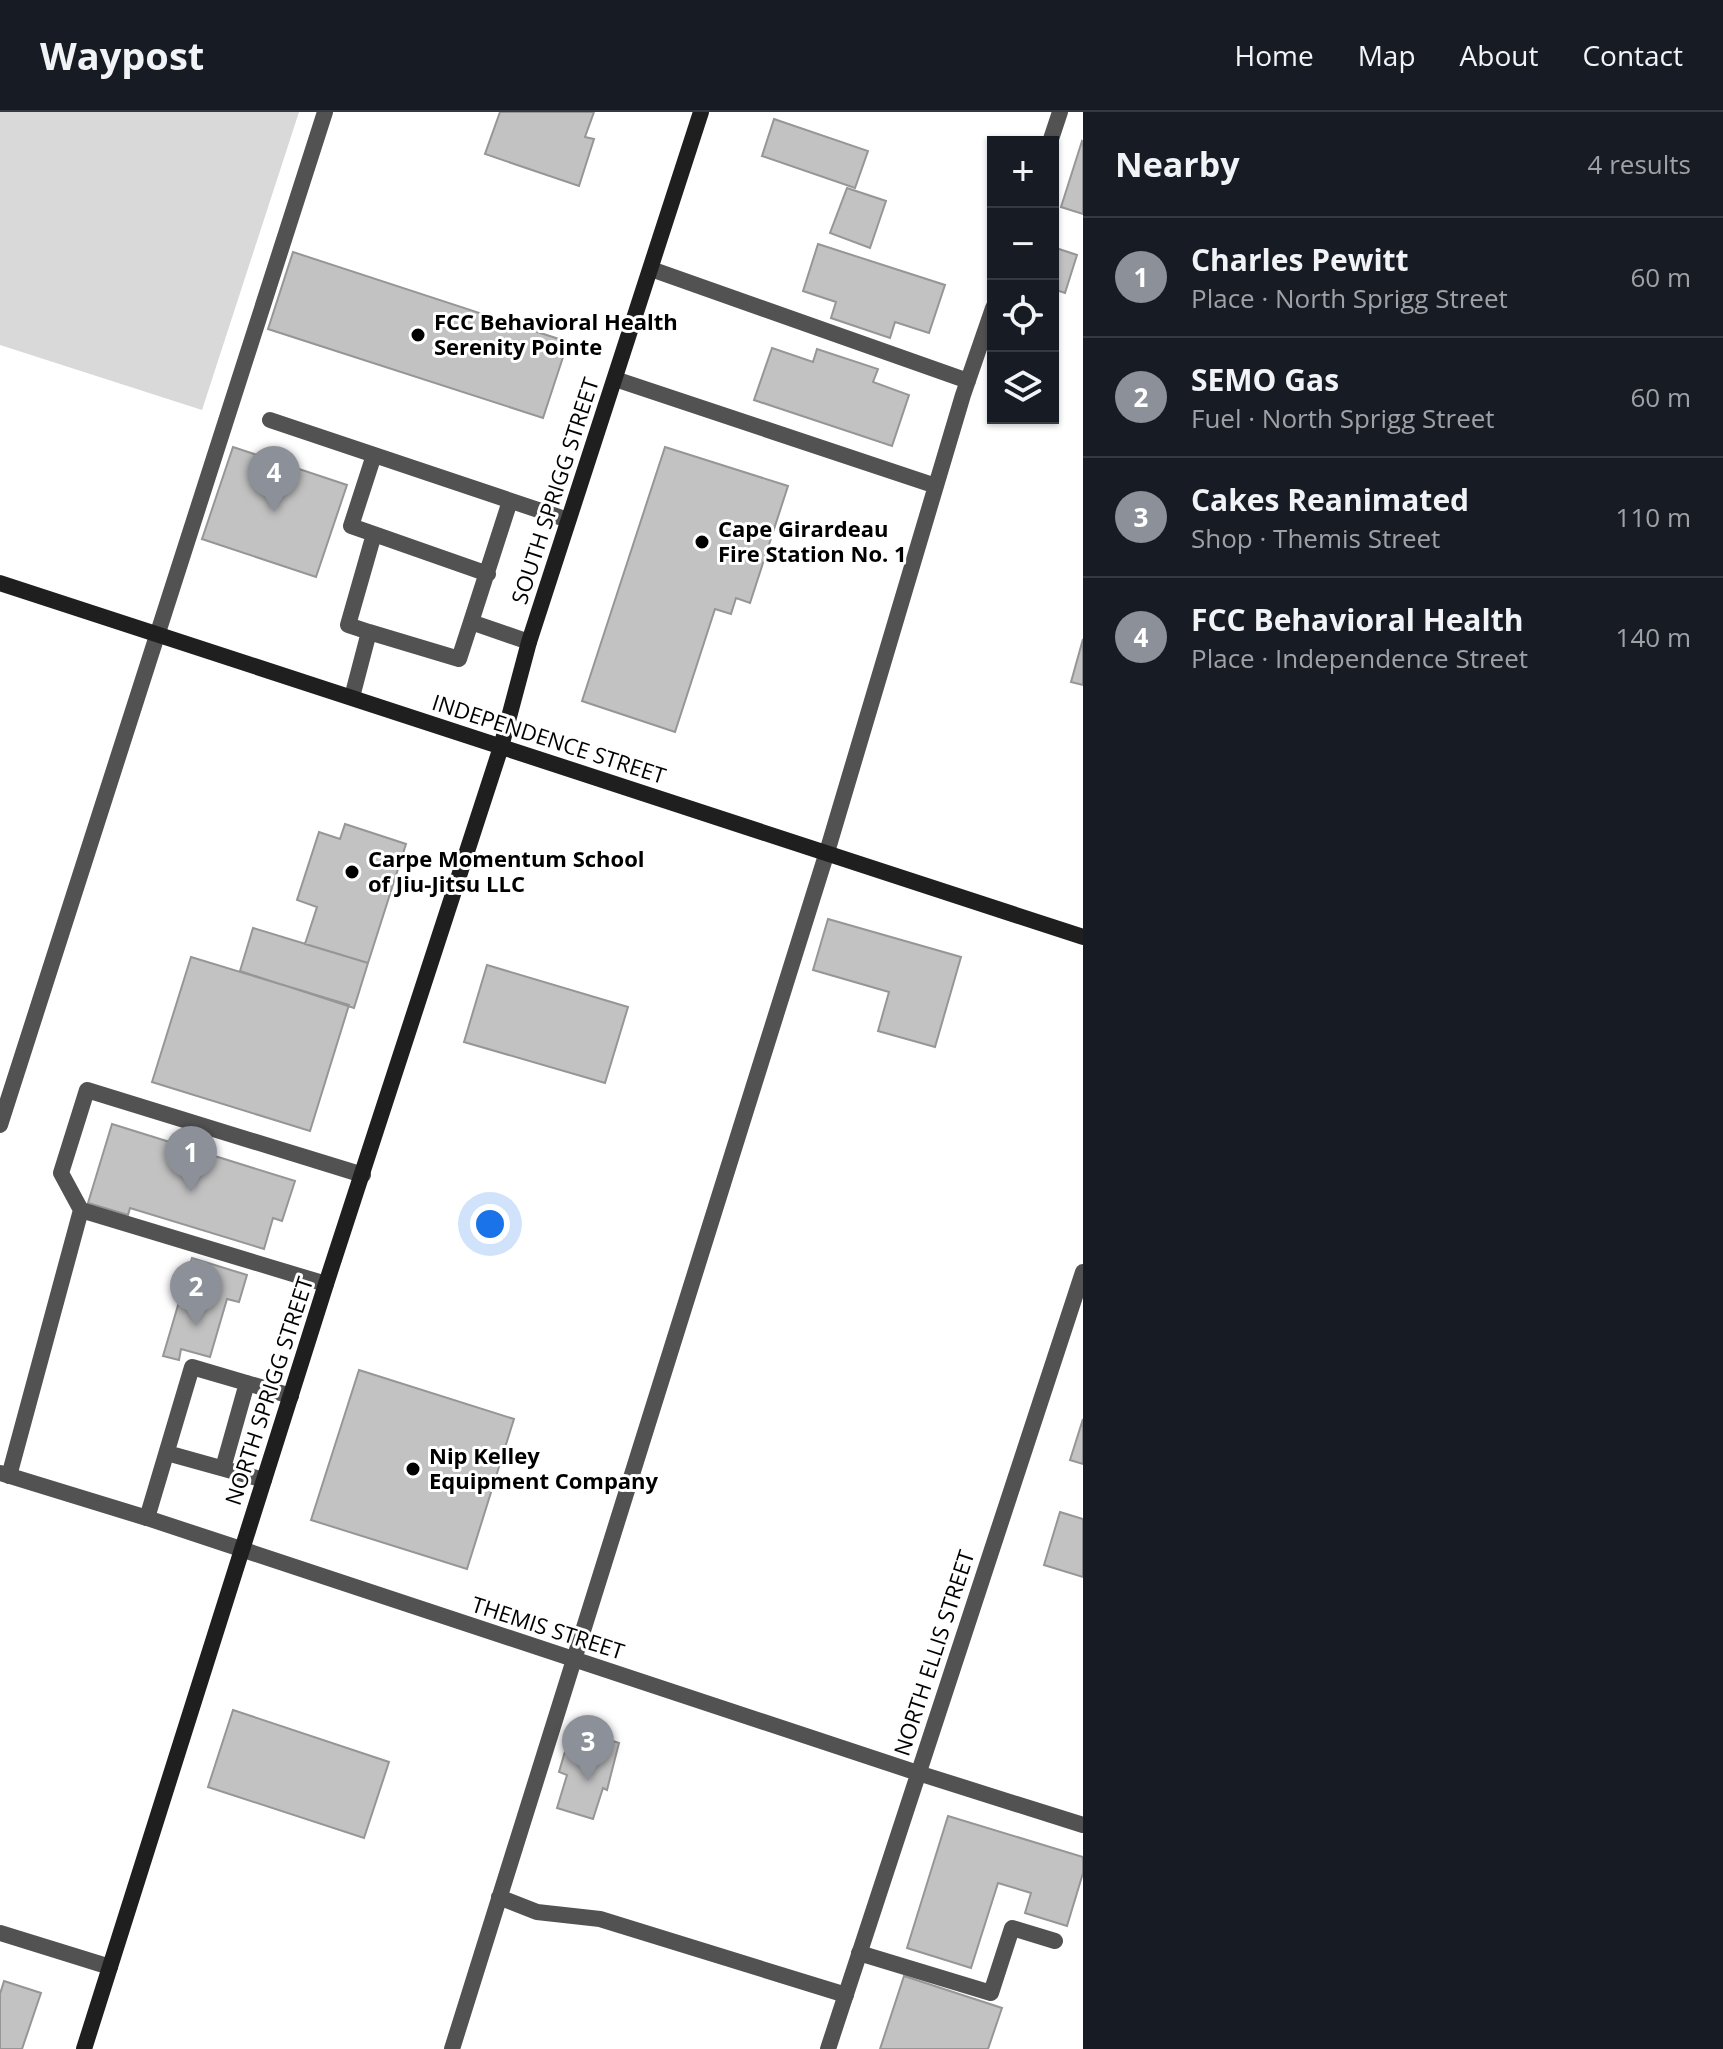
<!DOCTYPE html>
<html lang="en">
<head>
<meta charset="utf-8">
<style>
	:root { --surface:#171b24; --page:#242831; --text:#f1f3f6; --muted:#9ea1a6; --line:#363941; --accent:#8c9099 }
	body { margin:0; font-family:"Open Sans",sans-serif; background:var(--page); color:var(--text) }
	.controls { position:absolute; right:24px; top:24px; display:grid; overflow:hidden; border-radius:0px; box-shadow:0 2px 6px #0004 }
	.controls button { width:72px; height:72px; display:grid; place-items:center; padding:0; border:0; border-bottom:2px solid var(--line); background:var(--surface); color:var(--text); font:40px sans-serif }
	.you { position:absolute; left:490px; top:1112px; width:28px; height:28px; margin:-20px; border:6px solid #fff; border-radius:50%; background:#1a73e8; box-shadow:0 0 0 12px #1a73e833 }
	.badge { display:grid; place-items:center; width:52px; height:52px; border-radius:50%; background:var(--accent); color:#fff; font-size:26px; font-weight:700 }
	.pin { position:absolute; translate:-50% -66px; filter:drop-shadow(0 2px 4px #0008) }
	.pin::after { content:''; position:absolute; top:42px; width:28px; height:24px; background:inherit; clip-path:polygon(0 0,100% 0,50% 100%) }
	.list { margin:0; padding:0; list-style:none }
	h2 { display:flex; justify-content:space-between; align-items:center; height:104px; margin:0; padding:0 32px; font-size:34px }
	h2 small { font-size:26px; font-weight:400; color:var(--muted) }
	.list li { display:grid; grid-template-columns:52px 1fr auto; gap:24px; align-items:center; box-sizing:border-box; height:120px; padding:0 32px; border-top:2px solid var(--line) }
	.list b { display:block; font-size:30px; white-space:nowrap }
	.list p { margin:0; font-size:26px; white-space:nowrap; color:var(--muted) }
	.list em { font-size:26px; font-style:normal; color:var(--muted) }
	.icon { flex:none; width:44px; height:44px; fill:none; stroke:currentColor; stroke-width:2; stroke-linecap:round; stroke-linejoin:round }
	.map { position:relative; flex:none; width:1083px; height:1937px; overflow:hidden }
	header { display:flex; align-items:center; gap:48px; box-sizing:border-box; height:112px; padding:0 40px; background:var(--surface); border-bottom:2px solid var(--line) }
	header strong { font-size:38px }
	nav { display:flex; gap:44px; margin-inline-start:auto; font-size:28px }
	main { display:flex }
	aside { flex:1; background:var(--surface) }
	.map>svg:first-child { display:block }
	.green { fill:#d9d9d9 }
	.building { fill:#c2c2c2; stroke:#969696; stroke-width:2 }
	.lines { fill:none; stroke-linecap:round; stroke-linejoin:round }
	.lane { stroke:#525252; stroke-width:16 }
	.street { stroke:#525252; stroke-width:16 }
	.secondary { stroke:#1f1f1f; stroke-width:16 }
	.poi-dot { fill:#000; stroke:#fff; stroke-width:3 }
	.labels { text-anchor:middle; stroke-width:6; stroke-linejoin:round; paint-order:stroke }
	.poi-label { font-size:22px; font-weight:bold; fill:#000; stroke:#fff; text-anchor:start }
	.street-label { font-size:22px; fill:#000; stroke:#fff }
</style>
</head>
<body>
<header>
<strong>Waypost</strong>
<nav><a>Home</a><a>Map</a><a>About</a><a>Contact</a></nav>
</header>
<main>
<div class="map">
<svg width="1083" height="1937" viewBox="0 0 1083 1937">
	<rect width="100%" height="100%" fill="#fff"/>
	<path class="green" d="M0 0H299L202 298 0 233Z"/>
	<path class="building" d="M500 0H594L585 25 594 27 579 74 485 42Z
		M774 7 868 39 855 76 762 44Z
		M1082 29 1083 30V102L1061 95Z
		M847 76 886 89 870 136 830 121Z
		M818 132 945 173 929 221 895 210 890 226 831 206 836 190 803 179Z
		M1053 135 1077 143 1065 181 1053 177Z
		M293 140 568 230 543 306 268 217Z
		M772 236 813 250 817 237 878 257 873 270 909 283 892 334 754 288Z
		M233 335 347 373 316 465 202 427Z
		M665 335 788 374 750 491 736 486 731 502 715 497 675 620 582 589Z
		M1083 527V573L1071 570Z
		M345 712 406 732 368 851 305 832 317 795 297 788 319 720 340 727Z
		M828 807 961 845 935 935 878 919 889 880 813 858Z
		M253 816 368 851 354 896 240 859Z
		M191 845 349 893 310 1019 152 970Z
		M487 853 628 895 605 971 464 930Z
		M112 1012 295 1069 282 1109 273 1106 264 1137 130 1096 128 1103 88 1091Z
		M192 1146 247 1163 239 1190 227 1187 210 1245 181 1237 179 1248 163 1244Z
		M359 1258 514 1307 467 1457 311 1408Z
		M1083 1307V1352L1070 1348Z
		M1060 1400 1083 1407V1465L1044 1453Z
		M233 1598 389 1650 364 1726 208 1675Z
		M594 1623 619 1631 607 1678 603 1676 593 1707 557 1696 567 1663 559 1660 566 1636 574 1639 576 1629 591 1633Z
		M948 1704 1083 1745V1761L1067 1814 1025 1801 1031 1781 998 1771 971 1856 907 1836Z
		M904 1864 1002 1896 988 1937H880Z
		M4 1869 41 1881 22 1937H0V1882Z"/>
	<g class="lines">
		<path class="lane" d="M1050 30 1060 0
			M651 157 968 269
			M615 267 936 374
			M270 308 568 408
			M510 389 471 510 529 530
			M374 422 488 462
			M369 520 348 513 374 422 351 414 374 343
			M352 585 369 520 459 547 471 510
			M0 1013 325 0
			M81 1098 326 1172
			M167 1341 264 1368
			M223 1356 247 1271
			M9 1364 81 1098 61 1061 87 978 363 1063
			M147 1406 192 1255 291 1284
			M499 1785 537 1800 600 1807 846 1883
			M0 1821 110 1855
			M859 1841 991 1881 1012 1816 1055 1829
			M452 1937 827 740 963 283 993 196"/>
		<path class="street" d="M0 1361 147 1406 918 1661 1083 1713
			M828 1937 1083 1160"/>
		<path class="secondary" d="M0 471 1083 825
			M84 1937 326 1172 501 635 529 530 701 0"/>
	</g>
	<g class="poi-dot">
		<circle cx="418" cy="223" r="8"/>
		<circle cx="702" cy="430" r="8"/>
		<circle cx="352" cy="760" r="8"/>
		<circle cx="413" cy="1357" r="8"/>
	</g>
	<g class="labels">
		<g class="poi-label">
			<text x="434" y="218">FCC Behavioral Health<tspan x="434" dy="25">Serenity Pointe</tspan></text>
			<text x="718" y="425">Cape Girardeau<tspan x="718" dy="25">Fire Station No. 1</tspan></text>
			<text x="368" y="755">Carpe Momentum School<tspan x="368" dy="25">of Jiu-Jitsu LLC</tspan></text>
			<text x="429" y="1352">Nip Kelley<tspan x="429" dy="25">Equipment Company</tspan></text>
		</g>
		<g class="street-label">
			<text transform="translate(555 379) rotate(-72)" y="8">SOUTH SPRIGG STREET</text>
			<text transform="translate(549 627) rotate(18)" y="8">INDEPENDENCE STREET</text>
			<text transform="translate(269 1279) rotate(-72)" y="8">NORTH SPRIGG STREET</text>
			<text transform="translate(548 1516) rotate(18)" y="8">THEMIS STREET</text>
			<text transform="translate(934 1541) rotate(-72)" y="8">NORTH ELLIS STREET</text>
		</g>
	</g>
</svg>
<div class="controls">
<button>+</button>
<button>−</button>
<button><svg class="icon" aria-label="locate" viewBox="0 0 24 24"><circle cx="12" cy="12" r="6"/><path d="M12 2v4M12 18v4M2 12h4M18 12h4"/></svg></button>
<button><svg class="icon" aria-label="layers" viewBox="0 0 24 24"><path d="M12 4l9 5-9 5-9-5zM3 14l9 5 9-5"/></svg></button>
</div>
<div class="you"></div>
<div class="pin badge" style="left:191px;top:1080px">1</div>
<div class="pin badge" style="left:196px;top:1214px">2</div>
<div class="pin badge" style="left:588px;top:1669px">3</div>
<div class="pin badge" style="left:274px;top:400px">4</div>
</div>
<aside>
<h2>Nearby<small>4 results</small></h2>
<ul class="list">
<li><span class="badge">1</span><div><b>Charles Pewitt</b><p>Place · North Sprigg Street</p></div><em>60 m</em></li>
<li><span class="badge">2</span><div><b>SEMO Gas</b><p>Fuel · North Sprigg Street</p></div><em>60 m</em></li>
<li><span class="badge">3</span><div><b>Cakes Reanimated</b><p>Shop · Themis Street</p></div><em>110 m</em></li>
<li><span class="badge">4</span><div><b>FCC Behavioral Health</b><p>Place · Independence Street</p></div><em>140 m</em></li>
</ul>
</aside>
</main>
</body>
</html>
